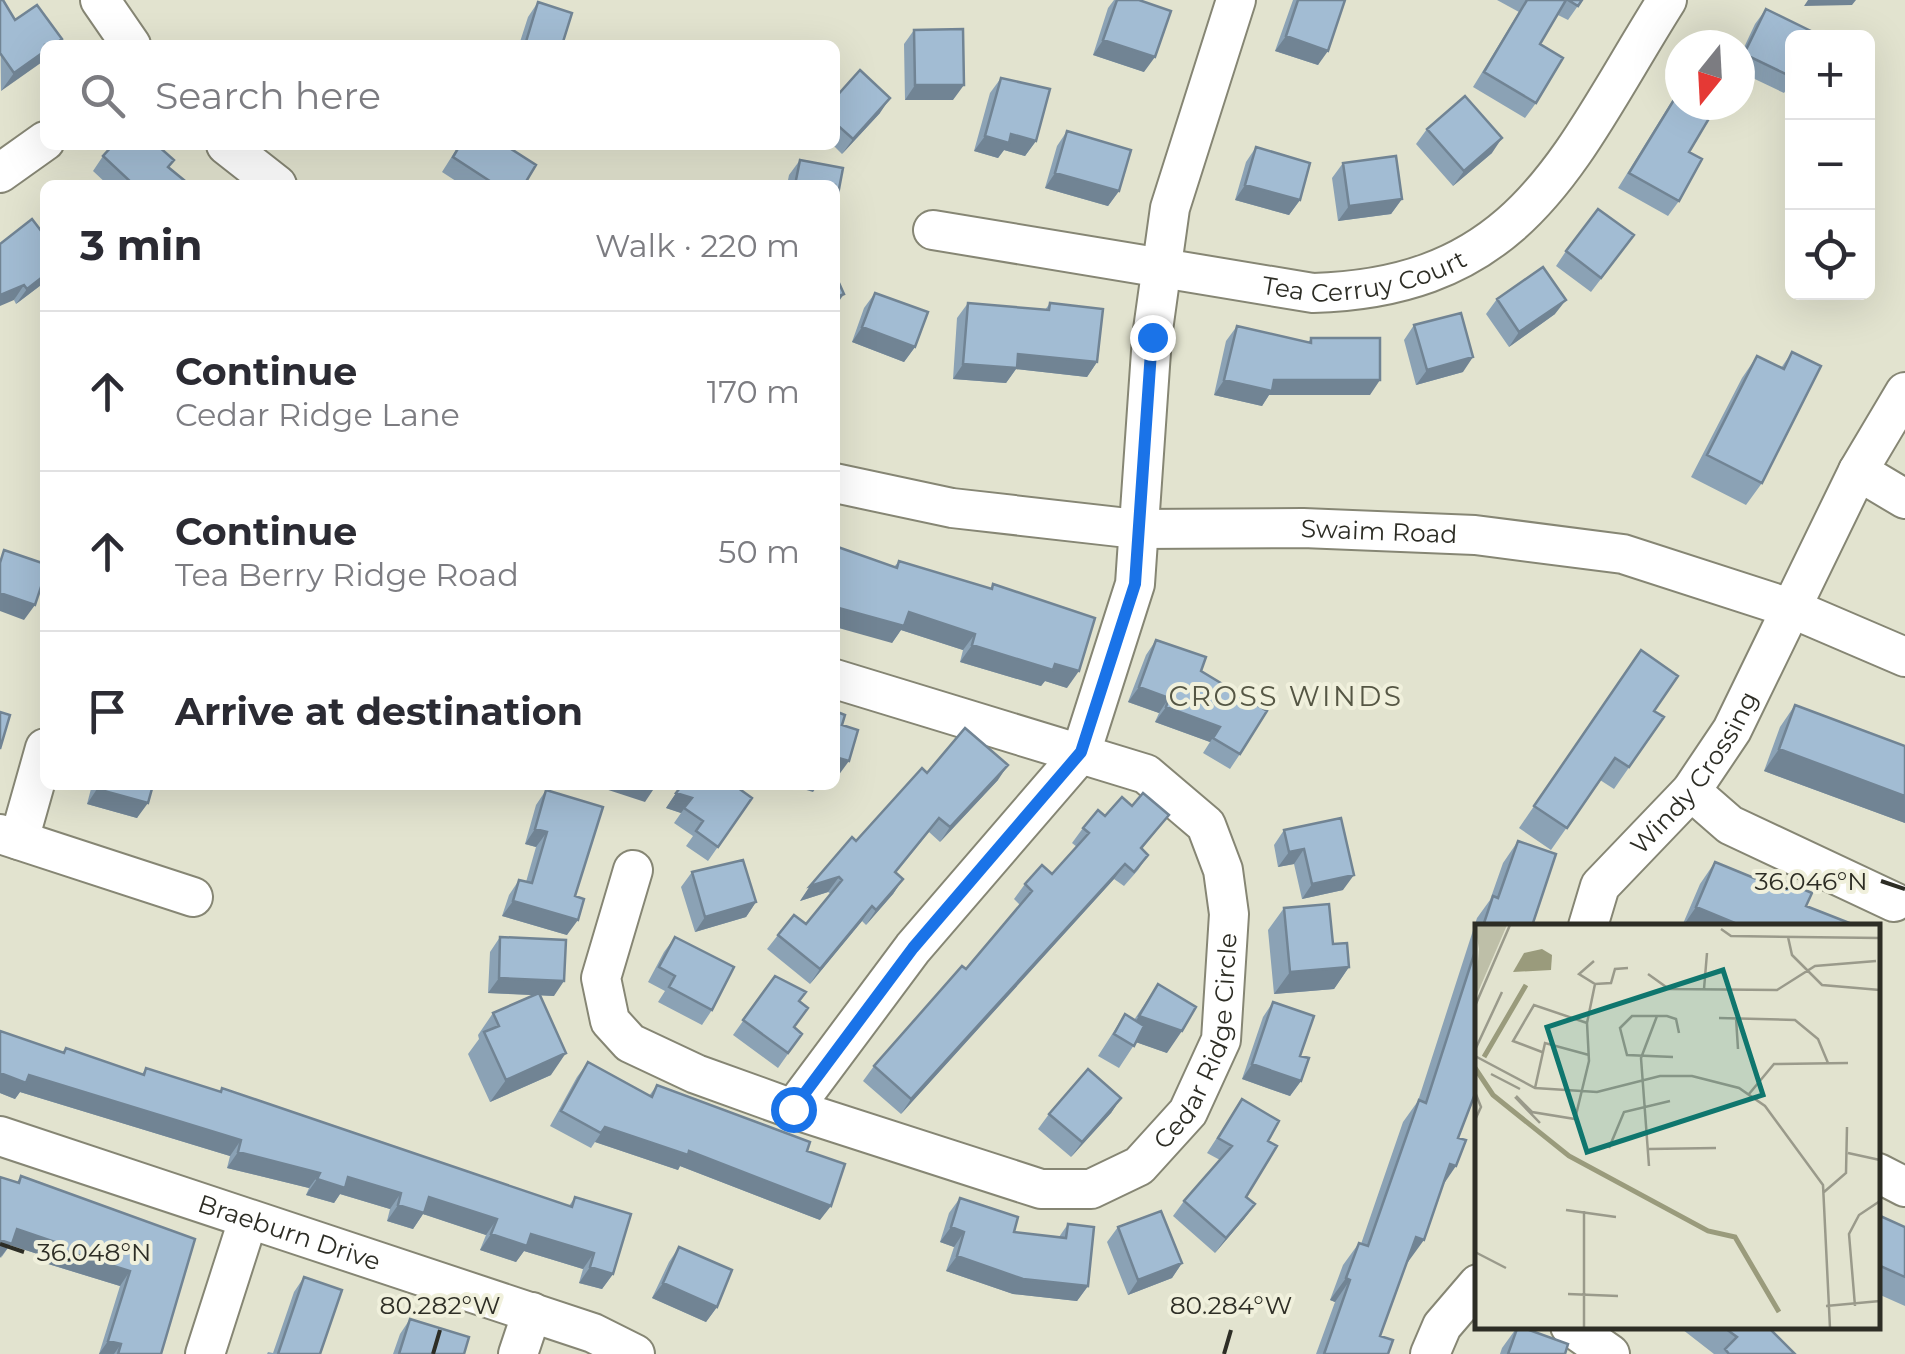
<!DOCTYPE html>
<html lang="en">
<head>
<meta charset="utf-8">
<style>
	:root { --surface:#fff; --page:#f2f2f3; --text:#2b2b33; --muted:#7c7c81; --line:#e1e1e2 }
	body { margin:0; font-family:Montserrat,sans-serif; background:var(--page); color:var(--text) }
	.controls { position:absolute; right:30px; top:30px; display:grid; overflow:hidden; border-radius:15px; box-shadow:0 10px 40px #0002 }
	.controls button { width:90px; height:90px; display:grid; place-items:center; padding:0; border:0; border-bottom:2px solid var(--line); background:var(--surface); color:var(--text); font:50px sans-serif }
	.compass { position:absolute; left:1665px; top:30px; width:90px; height:90px; border-radius:50%; background:var(--surface); box-shadow:0 10px 40px #0002; rotate:198deg }
	.stop { position:absolute; width:30px; height:30px; margin:-22px; border:8px solid #1a73e8; border-radius:50%; background:#fff }
	.stop.end { background:#1a73e8; border-color:#fff; box-shadow:0 2px 10px #0008 }
	.list { margin:0; padding:0; list-style:none }
	h2 { display:flex; justify-content:space-between; align-items:center; height:130px; margin:0; padding:0 40px; font-size:42px }
	h2 small { font-size:32px; font-weight:400; color:var(--muted) }
	.list li { display:grid; grid-template-columns:65px 1fr auto; gap:30px; align-items:center; box-sizing:border-box; height:160px; padding:0 40px; border-top:2px solid var(--line) }
	.list b { display:block; font-size:38px; white-space:nowrap }
	.list p { margin:0; font-size:32px; white-space:nowrap; color:var(--muted) }
	.list em { font-size:32px; font-style:normal; color:var(--muted) }
	.icon { flex:none; width:55px; height:55px; fill:none; stroke:currentColor; stroke-width:2; stroke-linecap:round; stroke-linejoin:round }
	.map { position:relative; flex:none; width:1905px; height:1354px; overflow:hidden }
	.search { position:absolute; background:var(--surface); box-shadow:0 10px 40px #0002; left:40px; top:40px; width:800px; height:110px; display:flex; align-items:center; gap:25px; box-sizing:border-box; padding:0 35px; border-radius:15px; color:var(--muted); font-size:38px }
	.panel { position:absolute; background:var(--surface); box-shadow:0 10px 40px #0002; left:40px; top:180px; width:800px; height:610px; border-radius:15px }
	.map>svg:first-child { display:block }
	.lines { fill:none; stroke-linecap:round; stroke-linejoin:round }
	.minor-casing { stroke:#868674; stroke-width:42 }
	.minor { stroke:#fff; stroke-width:38 }
	.wall { fill:#8ba2b5 }
	.shaded-wall { fill:#718494 }
	.building { fill:#a2bcd3; stroke:#718494; stroke-width:2.5 }
	.route { stroke:#1a73e8; stroke-width:12 }
	.ticks { fill:none; stroke:#2d2d25; stroke-width:4 }
	.labels { text-anchor:middle; stroke-width:8; stroke-linejoin:round; paint-order:stroke }
	.street-label { font-size:25px; fill:#2d2d25; stroke:#f0f0dc }
	.neighbourhood-label { font-size:28px; letter-spacing:2.5px; fill:#555644; stroke:#f0f0dc }
	.inset-river { fill:none; stroke:#9a9b7c; stroke-width:5 }
	.inset-road { fill:none; stroke:#9a9a8b; stroke-width:2.5 }
	.view { fill:#0f766e; fill-opacity:0.15; stroke:#0f766e; stroke-width:5 }
	.inset-edge { fill:none; stroke:#2d2d25; stroke-width:5 }
	.ticks-label { font-size:25px; text-anchor:middle; fill:#2d2d25; stroke:#f0f0dc; stroke-width:8; stroke-linejoin:round; paint-order:stroke }
</style>
</head>
<body>
<div class="map">
<svg width="1905" height="1354" viewBox="0 0 1905 1354">
	<rect width="100%" height="100%" fill="#e2e3cf"/>
	<g class="lines">
		<g class="minor-casing">
			<g id="minor">
				<path d="M100 0 131 45"/>
				<path d="M226 145 277 185"/>
				<path d="M0 173 45 141"/>
				<path id="s1" d="M933 230 1313 293C1525 287 1568 157 1667 0"/>
				<path d="M1858 471 1905 499"/>
				<path id="s2" d="M835 483 952 508 1137 529 1303 528 1475 535 1623 554 1793 609 1905 657"/>
				<path d="M1691 791 1730 825 1894 902"/>
				<path d="M0 834 193 897"/>
				<path d="M19 840 45 748"/>
				<path id="s3" d="M633 870 601 978 610 1021 630 1043 696 1074 793 1109 1041 1189H1091L1139 1166 1188 1112 1221 1040 1229 914 1223 870 1206 825 1146 774 835 679"/>
				<path id="s4" d="M1588 926 1600 886 1691 791 1732 730 1858 471 1905 392"/>
				<path d="M793 1109 913 948 1081 753 1135 584 1152 337 1170 208 1236 0"/>
				<path id="s5" d="M0 1136 593 1333 635 1354"/>
				<path d="M1878 1173 1905 1187"/>
				<path d="M1570 1326 1610 1354"/>
				<path d="M205 1354 248 1220"/>
				<path d="M518 1354 532 1312"/>
				<path d="M1430 1354 1442 1326 1478 1284"/>
			</g>
		</g>
		<use href="#minor" class="minor"/>
	</g>
	<path class="wall" d="M0 0 15 20 62 39 58 45H45L1 91Z
		M1114 0H1139L1144 72 1093 55 1108 8Z
		M1293 0H1345L1318 65 1275 51Z
		M1497 0H1582L1568 20 1558 15 1540 44 1536 103 1525 118 1473 87 1519 12Z
		M538 2 562 45H519L528 17Z
		M1766 9 1792 38V81L1784 93 1740 72V56L1755 24Z
		M914 30 953 100H905L904 44Z
		M1001 78 1036 141 1025 156 1004 150 998 158 974 151 990 93Z
		M1680 88V105L1689 152 1679 201 1668 216 1618 188Z
		M835 98 880 113 842 154 833 145H835Z
		M1427 129 1492 153 1453 186 1416 144Z
		M1067 131 1119 191 1108 206 1045 188 1057 146Z
		M459 145H505L524 185H462L442 172Z
		M1256 147 1300 200 1289 215 1235 200 1246 162Z
		M103 156 169 168 190 185H108L93 171Z
		M800 160 835 185H787L789 175Z
		M1343 163 1402 199 1391 214 1338 221 1332 178Z
		M45 236V282L16 304 14 300Z
		M1623 250 1591 292 1556 266 1566 251Z
		M875 293 915 347 904 362 852 342 864 308Z
		M1497 299 1555 314 1509 347 1486 314Z
		M968 303 1045 310 1050 303 1097 362 1087 377 1016 369 1006 383 953 379 957 318Z
		M1414 325 1463 372 1416 385 1404 340Z
		M1237 326 1308 343 1311 338 1370 395H1269L1262 406 1214 395 1226 341Z
		M1792 352 1762 483 1746 505 1691 477 1742 378 1757 356 1781 368Z
		M899 561 990 589 993 584 1067 688 1045 681 1041 686 960 662 963 650 901 630 892 643 894 567Z
		M1156 640 1201 671 1240 754 1230 769 1203 753 1210 742 1155 722 1159 713 1128 702 1146 655Z
		M1641 650 1654 711 1664 717 1614 789 1600 780 1551 850 1519 828Z
		M1795 705 1905 746V823L1764 771 1780 727Z
		M927 773 998 780 940 842 929 832 896 873 903 879 893 894 866 925 862 921 810 984 767 949 778 935 806 924 831 894 828 892 800 901 810 886Z
		M92 785H153L137 818 87 804Z
		M682 785 752 798 708 861 686 846 693 836 674 823 681 813 666 808Z
		M546 790 575 896 567 935 502 916 509 895 519 880 526 882 536 847 525 844 536 805Z
		M1132 806 1169 815 1142 849 1148 855 1138 870 1124 886 1114 879 901 1114 863 1081 874 1066 966 969 1020 905 1014 899 1025 884 1052 874 1077 847 1072 843 1083 828Z
		M1341 818 1343 890 1302 899 1294 864 1278 867 1274 845 1284 830Z
		M1518 841 1532 926H1478V1086L1458 1138 1442 1187 1407 1261 1380 1336 1388 1354H1316L1335 1302 1330 1300 1343 1265 1359 1243 1361 1244 1403 1122 1418 1101 1477 918 1490 900 1503 863Z
		M1715 862 1779 889 1784 881 1806 906 1857 926H1682L1700 884Z
		M692 872 756 902 746 917 695 932 681 887Z
		M1284 908 1349 967 1334 989 1274 994 1268 930Z
		M500 937 554 996 540 995 551 1075 490 1102 468 1054 479 1039 478 1035 493 1013 534 995 488 993 490 952Z
		M675 937 712 1010 702 1025 658 1002 665 991 648 982 664 952Z
		M775 976 799 1001 794 1027 802 1034 778 1068 733 1035Z
		M1158 984 1167 1053 1136 1042 1119 1068 1098 1056 1125 1014 1134 1020Z
		M1273 1002 1300 1056 1301 1081 1290 1096 1242 1079 1263 1017Z
		M66 1048 142 1074 146 1068 220 1091 222 1088 569 1206 575 1197 613 1274 602 1289 579 1283 583 1269 524 1251 516 1262 480 1250 486 1235 423 1214 413 1229 387 1221 390 1209 340 1194 334 1203 306 1195 309 1188 227 1168 230 1156 20 1092 15 1099 0 1093 63 1052Z
		M588 1062 649 1096 657 1085 807 1151 820 1220 680 1166 678 1170 595 1142 591 1148 550 1126 577 1077Z
		M1121 1098 1111 1113 1071 1157 1038 1129 1049 1114Z
		M1242 1099 1268 1141 1246 1197 1255 1204 1244 1219 1215 1253 1173 1216 1184 1201 1220 1160 1207 1153Z
		M21 1176 195 1239 161 1354H99L120 1286 45 1263 47 1257 10 1245 1 1258 17 1182Z
		M960 1198 1014 1232 1059 1237 1068 1224 1088 1286 1077 1301 1013 1294 946 1271 954 1247 940 1242 949 1213Z
		M1878 1215 1905 1227V1306L1878 1294Z
		M1118 1227 1182 1263 1172 1278 1128 1295 1107 1242Z
		M679 1247 717 1307 706 1322 652 1298 669 1262Z
		M304 1277 320 1354H267L268 1352 273 1353 294 1292Z
		M410 1319 464 1354H393L400 1334Z
		M1518 1326 1565 1354H1500L1502 1348Z
		M1678 1326H1767L1795 1354H1714Z"/>
	<path class="shaded-wall" d="M1808 0H1856L1852 5 1804 6Z
		M1286 36 1328 51 1318 65 1275 51Z
		M1103 40 1155 57 1144 72 1093 55Z
		M45 51V60L1 91 14 73Z
		M915 85H964L953 100H905Z
		M890 98 880 113 842 154 853 139Z
		M1011 134 1036 141 1025 156 1004 150 998 158 974 151 985 136Z
		M1502 138 1492 153 1453 186 1464 171Z
		M1055 173 1119 191 1108 206 1045 188Z
		M1245 185 1300 200 1289 215 1235 200Z
		M1402 199 1391 214 1338 221 1349 206Z
		M45 275V282L16 304 27 289Z
		M24 285 14 300 0 306V295Z
		M844 294 835 307V298Z
		M1566 300 1555 314 1509 347 1519 332Z
		M862 327 915 347 904 362 852 342Z
		M1018 354 1097 362 1087 377 1016 369 1006 383 953 379 963 364Z
		M1473 357 1463 372 1416 385 1427 370Z
		M1224 380H1380L1370 395H1269L1262 406 1214 395Z
		M0 593 35 605 24 620 0 611Z
		M835 607 909 612 975 634 963 650 901 630 892 643 835 627Z
		M972 645 1055 664 1079 671 1067 688 1045 681 1041 686 960 662Z
		M1139 687 1169 698 1159 713 1128 702Z
		M1166 707 1220 727 1210 742 1155 722Z
		M1779 749 1905 796V823L1764 771Z
		M835 757 849 761 838 776 835 775Z
		M1008 765 998 780 940 842 950 827Z
		M593 785H650L655 787 645 802Z
		M790 785H818L813 792Z
		M97 789 148 803 137 818 87 804Z
		M676 793 692 798 681 813 666 808Z
		M535 829 547 832 536 847 525 844Z
		M1304 849 1294 864 1278 867 1289 852Z
		M1125 864 1114 879 901 1114 911 1099Z
		M1354 875 1343 890 1302 899 1312 884Z
		M839 877 828 892 800 901 810 886Z
		M903 879 893 894 866 925 876 910Z
		M513 901 578 920 567 935 502 916Z
		M756 902 746 917 695 932 705 917Z
		M872 906 862 921 810 984 820 969Z
		M1696 907 1742 926H1683Z
		M1349 967 1334 989 1274 994 1290 972Z
		M499 978 564 981 554 996 488 993Z
		M1139 1016 1182 1031 1167 1053 1124 1038Z
		M566 1053 551 1075 490 1102 506 1080Z
		M1252 1064 1301 1081 1290 1096 1242 1079Z
		M0 1073 29 1075 241 1140 230 1156 20 1092 15 1099 0 1093Z
		M1121 1098 1111 1113 1071 1157 1082 1142Z
		M605 1127 689 1151 831 1206 820 1220 680 1166 678 1170 595 1142Z
		M238 1152 320 1173 309 1188 227 1168Z
		M1450 1164 1456 1166 1441 1188Z
		M348 1177 401 1193 390 1209 340 1194 334 1203 306 1195 317 1179Z
		M429 1197 497 1219 486 1235 423 1214 413 1229 387 1221 398 1205Z
		M1255 1204 1244 1219 1215 1253 1226 1238Z
		M951 1227 964 1232 954 1247 940 1242Z
		M17 1229 58 1243 47 1257 10 1245 0 1258V1240Z
		M491 1234H531L594 1253 583 1269 524 1251 516 1262 480 1250Z
		M1416 1237 1424 1240 1408 1262 1400 1259Z
		M56 1248 130 1271 120 1286 45 1263Z
		M957 1256 1088 1286 1077 1301 1013 1294 946 1271Z
		M1182 1263 1172 1278 1128 1295 1138 1280Z
		M590 1267 613 1274 602 1289 579 1283Z
		M1346 1278 1350 1280 1335 1302 1330 1300Z
		M663 1283 717 1307 706 1322 652 1298Z
		M108 1341 121 1344 114 1354H99Z"/>
	<path class="building" d="M0 0H3L15 20 37 5 62 39 54 45H45V51L14 73 0 53Z
		M1117 0H1139L1171 11 1155 57 1103 40Z
		M1298 0H1345L1328 51 1286 36Z
		M1527 0H1566L1540 44 1563 58 1536 103 1484 72Z
		M1568 0H1582L1578 6Z
		M538 2 572 13 562 45H525Z
		M1766 9 1817 34 1815 38H1792V77L1744 54Z
		M963 29 964 85H915L914 30Z
		M860 70 890 98 853 139 835 123V98Z
		M1001 78 1050 89 1036 141 1011 134 1009 143 985 136Z
		M1680 90V105H1717L1689 152 1702 159 1679 201 1629 173Z
		M1465 96 1502 138 1464 171 1427 129Z
		M1067 131 1131 150 1119 191 1055 173Z
		M113 145H157L174 160 168 167 190 185H134L103 156Z
		M460 145H505L536 165 524 185H496L453 157Z
		M1256 147 1310 163 1300 200 1245 185Z
		M1396 156 1402 199 1349 206 1343 163Z
		M800 160 843 168 835 210V185H795Z
		M1598 209 1634 235 1601 278 1566 251Z
		M32 219 45 236V275L27 289 24 285 0 295V244Z
		M1543 267 1566 300 1519 332 1497 299Z
		M835 274 844 294 835 298Z
		M875 293 928 312 915 347 862 327Z
		M968 303 1049 310 1050 303 1103 309 1097 362 1018 354 1017 368 963 364Z
		M1461 313 1473 357 1427 370 1414 325Z
		M1237 326 1311 343V338H1380V380H1274L1272 391 1224 380Z
		M1792 352 1821 366 1762 483 1707 455 1757 356 1784 369Z
		M835 546 897 568 899 561 992 589 993 584 1095 618 1079 671 1055 664 1053 670 972 645 975 634 909 612 904 626 835 607Z
		M4 550 45 564V575L35 605 0 593V563Z
		M1156 640 1206 657 1201 671 1267 711 1240 754 1213 738 1220 727 1166 707 1169 698 1139 687Z
		M1641 650 1678 676 1654 711 1664 717 1629 767 1615 758 1567 828 1534 806Z
		M1795 705 1905 746V796L1779 749Z
		M835 711 845 715 842 725 858 730 849 761 835 757Z
		M0 712 10 715 0 749Z
		M965 728 1008 765 950 827 939 818 895 872 903 879 876 910 872 906 820 969 778 935 794 915 806 924 842 880 839 877 810 886 852 837 856 841 922 768 927 773Z
		M98 785H153L148 803 97 789Z
		M682 785H734L752 798 718 847 696 831 703 821 684 808 692 798 676 793Z
		M546 790 603 807 575 896 584 899 578 920 513 901 519 880 532 883 547 832 535 829Z
		M1143 793 1169 815 1141 848 1148 855 1134 872 1125 864 911 1099 874 1066 962 966 966 969 1032 891 1025 884 1042 865 1052 874 1089 833 1083 828 1098 810 1105 816 1122 797 1132 806Z
		M1341 818 1354 875 1312 884 1304 849 1289 852 1284 830Z
		M1518 841 1556 854 1532 926H1483L1493 896 1498 898Z
		M743 860 756 902 705 917 692 872Z
		M1715 862 1781 889 1784 881 1812 893 1806 906 1857 926H1742L1696 907Z
		M1329 904 1333 944 1347 943 1349 967 1290 972 1284 908Z
		M500 937 566 940 564 981 499 978Z
		M675 937 734 967 712 1010 669 987 675 976 659 967Z
		M1478 942V1086L1458 1138 1466 1140 1456 1166 1450 1164 1424 1240 1416 1237 1380 1336 1393 1340 1388 1354H1324L1350 1280 1346 1278 1359 1243 1368 1246 1419 1100 1426 1103Z
		M775 976 806 992 799 1001 808 1008 794 1027 802 1034 788 1053 743 1020Z
		M1158 984 1196 1007 1182 1031 1139 1016Z
		M539 993 566 1053 506 1080 484 1032 499 1026 493 1013Z
		M1273 1002 1314 1016 1300 1056 1309 1058 1301 1081 1252 1064Z
		M1125 1014 1144 1026 1134 1046 1114 1034Z
		M0 1031 64 1053 66 1048 144 1075 146 1068 221 1092 222 1088 572 1207 575 1197 631 1214 613 1274 590 1267 594 1253 531 1234 527 1246 491 1234 497 1219 429 1197 424 1213 398 1205 401 1193 348 1177 345 1188 317 1179 320 1173 238 1152 241 1140 29 1075 26 1083 0 1073Z
		M588 1062 652 1097 657 1085 810 1142 807 1151 845 1164 831 1206 689 1151 688 1155 605 1127 601 1133 561 1111Z
		M1088 1069 1121 1098 1082 1142 1049 1114Z
		M1242 1099 1279 1121 1268 1141 1277 1146 1246 1197 1255 1204 1226 1238 1184 1201 1232 1146 1218 1138Z
		M21 1176 195 1239 161 1354H118L121 1344 108 1341 130 1271 56 1248 58 1243 17 1229 12 1244 0 1240V1177L19 1183Z
		M960 1198 1018 1217 1014 1232 1066 1238 1068 1224 1094 1227 1088 1286 1023 1279 957 1256 964 1232 951 1227Z
		M1161 1211 1182 1263 1138 1280 1118 1227Z
		M1878 1215 1905 1227V1277L1878 1265Z
		M679 1247 732 1270 717 1307 663 1283Z
		M304 1277 342 1290 320 1354H278Z
		M410 1319 469 1337 464 1354H399Z
		M1518 1326 1568 1344 1565 1354H1508Z
		M1722 1326H1767L1795 1354H1729L1725 1349 1737 1337Z"/>
	<g class="lines">
		<path class="route" d="M793 1109 913 948 1081 752 1135 584 1152 337"/>
	</g>
	<path class="ticks" d="M1881 881 1905 889M0 1244 24 1252M433 1354 440 1330M1224 1354 1231 1330"/>
	<g class="labels">
		<g class="street-label">
			<text dy="9" stroke="none"><textPath href="#s1" startOffset="438">Tea Cerruy Court</textPath></text>
			<text dy="9" stroke="none"><textPath href="#s2" startOffset="548">Swaim Road</textPath></text>
			<text dy="9" stroke="none"><textPath href="#s4" startOffset="190">Windy Crossing</textPath></text>
			<text dy="9" stroke="none"><textPath href="#s3" startOffset="870">Cedar Ridge Circle</textPath></text>
			<text dy="9" stroke="none"><textPath href="#s5" startOffset="305">Braeburn Drive</textPath></text>
		</g>
		<g class="neighbourhood-label">
			<text x="1286" y="706">CROSS WINDS</text>
		</g>
	</g>
	<g transform="translate(1475 924)">
		<rect width="405" height="405" fill="#e2e3cf"/>
		<path d="M0 1H32L0 75 4 25Z" fill="#bebfa8"/>
		<path d="M67 25 77 31 76 46 38 48 49 29Z" fill="#9a9b7c"/>
		<path class="inset-river" d="M9 133 51 61M0 144 18 171 94 232 233 307 260 313 304 388"/>
		<path class="inset-road" d="M246 5 256 12 405 14M313 13 317 31 347 61 405 66M119 37 104 50 120 60 136 59 140 45 153 44M173 50 194 65 302 66 340 42 401 37M229 65 232 29M0 82 35 1M244 94 320 96 343 115 353 139M261 94 263 125M112 99 120 60M0 126 27 68M0 132 60 164 122 168 185 152H217L264 164 290 182 348 261 355 404M198 133 152 131 145 104 157 92H192L201 95 204 109M16 150 45 165M60 164 70 119 114 131M0 168 6 183 0 196M274 170 299 140 373 139M41 172 57 188 100 195 114 137 112 99 59 81 38 117 67 128M40 173 65 199M134 224 149 188 195 177M174 225 241 224M373 229 405 236M174 242 166 134 182 92M349 268 371 249 372 203M91 286 141 293M0 328 31 344M93 370 143 372M351 382 405 377M380 382 374 310 384 291 405 277M109 404V287"/>
		<path class="view" d="M248 46 288 171 112 228 72 103Z"/>
		<rect width="405" height="405" class="inset-edge"/>
	</g>
	<g class="ticks-label">
		<text x="1811" y="890">36.046°N</text>
		<text x="94" y="1261">36.048°N</text>
		<text x="440" y="1314">80.282°W</text>
		<text x="1231" y="1314">80.284°W</text>
	</g>
</svg>
<div class="controls">
<button>+</button>
<button>−</button>
<button><svg class="icon" aria-label="locate" viewBox="0 0 24 24"><circle cx="12" cy="12" r="6"/><path d="M12 2v4M12 18v4M2 12h4M18 12h4"/></svg></button>
</div>
<svg class="compass" viewBox="-18 -18 36 36"><path d="M0-13l5 13h-10z" fill="#e53935"/><path d="M0 13l5-13h-10z" fill="#7c7c81"/></svg>
<div class="stop" style="left:793px;top:1109px"></div>
<div class="stop end" style="left:1152px;top:337px"></div>
<div class="search"><svg class="icon" aria-label="search" viewBox="0 0 24 24"><circle cx="10" cy="10" r="6"/><path d="M15 15l6 6"/></svg>Search here</div>
<section class="panel">
<h2>3 min<small>Walk · 220 m</small></h2>
<ul class="list">
<li><svg class="icon" aria-label="ahead" viewBox="0 0 24 24"><path d="M12 20V5M6 11l6-6 6 6"/></svg><div><b>Continue</b><p>Cedar Ridge Lane</p></div><em>170 m</em></li>
<li><svg class="icon" aria-label="ahead" viewBox="0 0 24 24"><path d="M12 20V5M6 11l6-6 6 6"/></svg><div><b>Continue</b><p>Tea Berry Ridge Road</p></div><em>50 m</em></li>
<li><svg class="icon" aria-label="arrive" viewBox="0 0 24 24"><path d="M6 21V4h12l-3 4 3 4H6"/></svg><div><b>Arrive at destination</b></div></li>
</ul>
</section>
</div>
</body>
</html>
